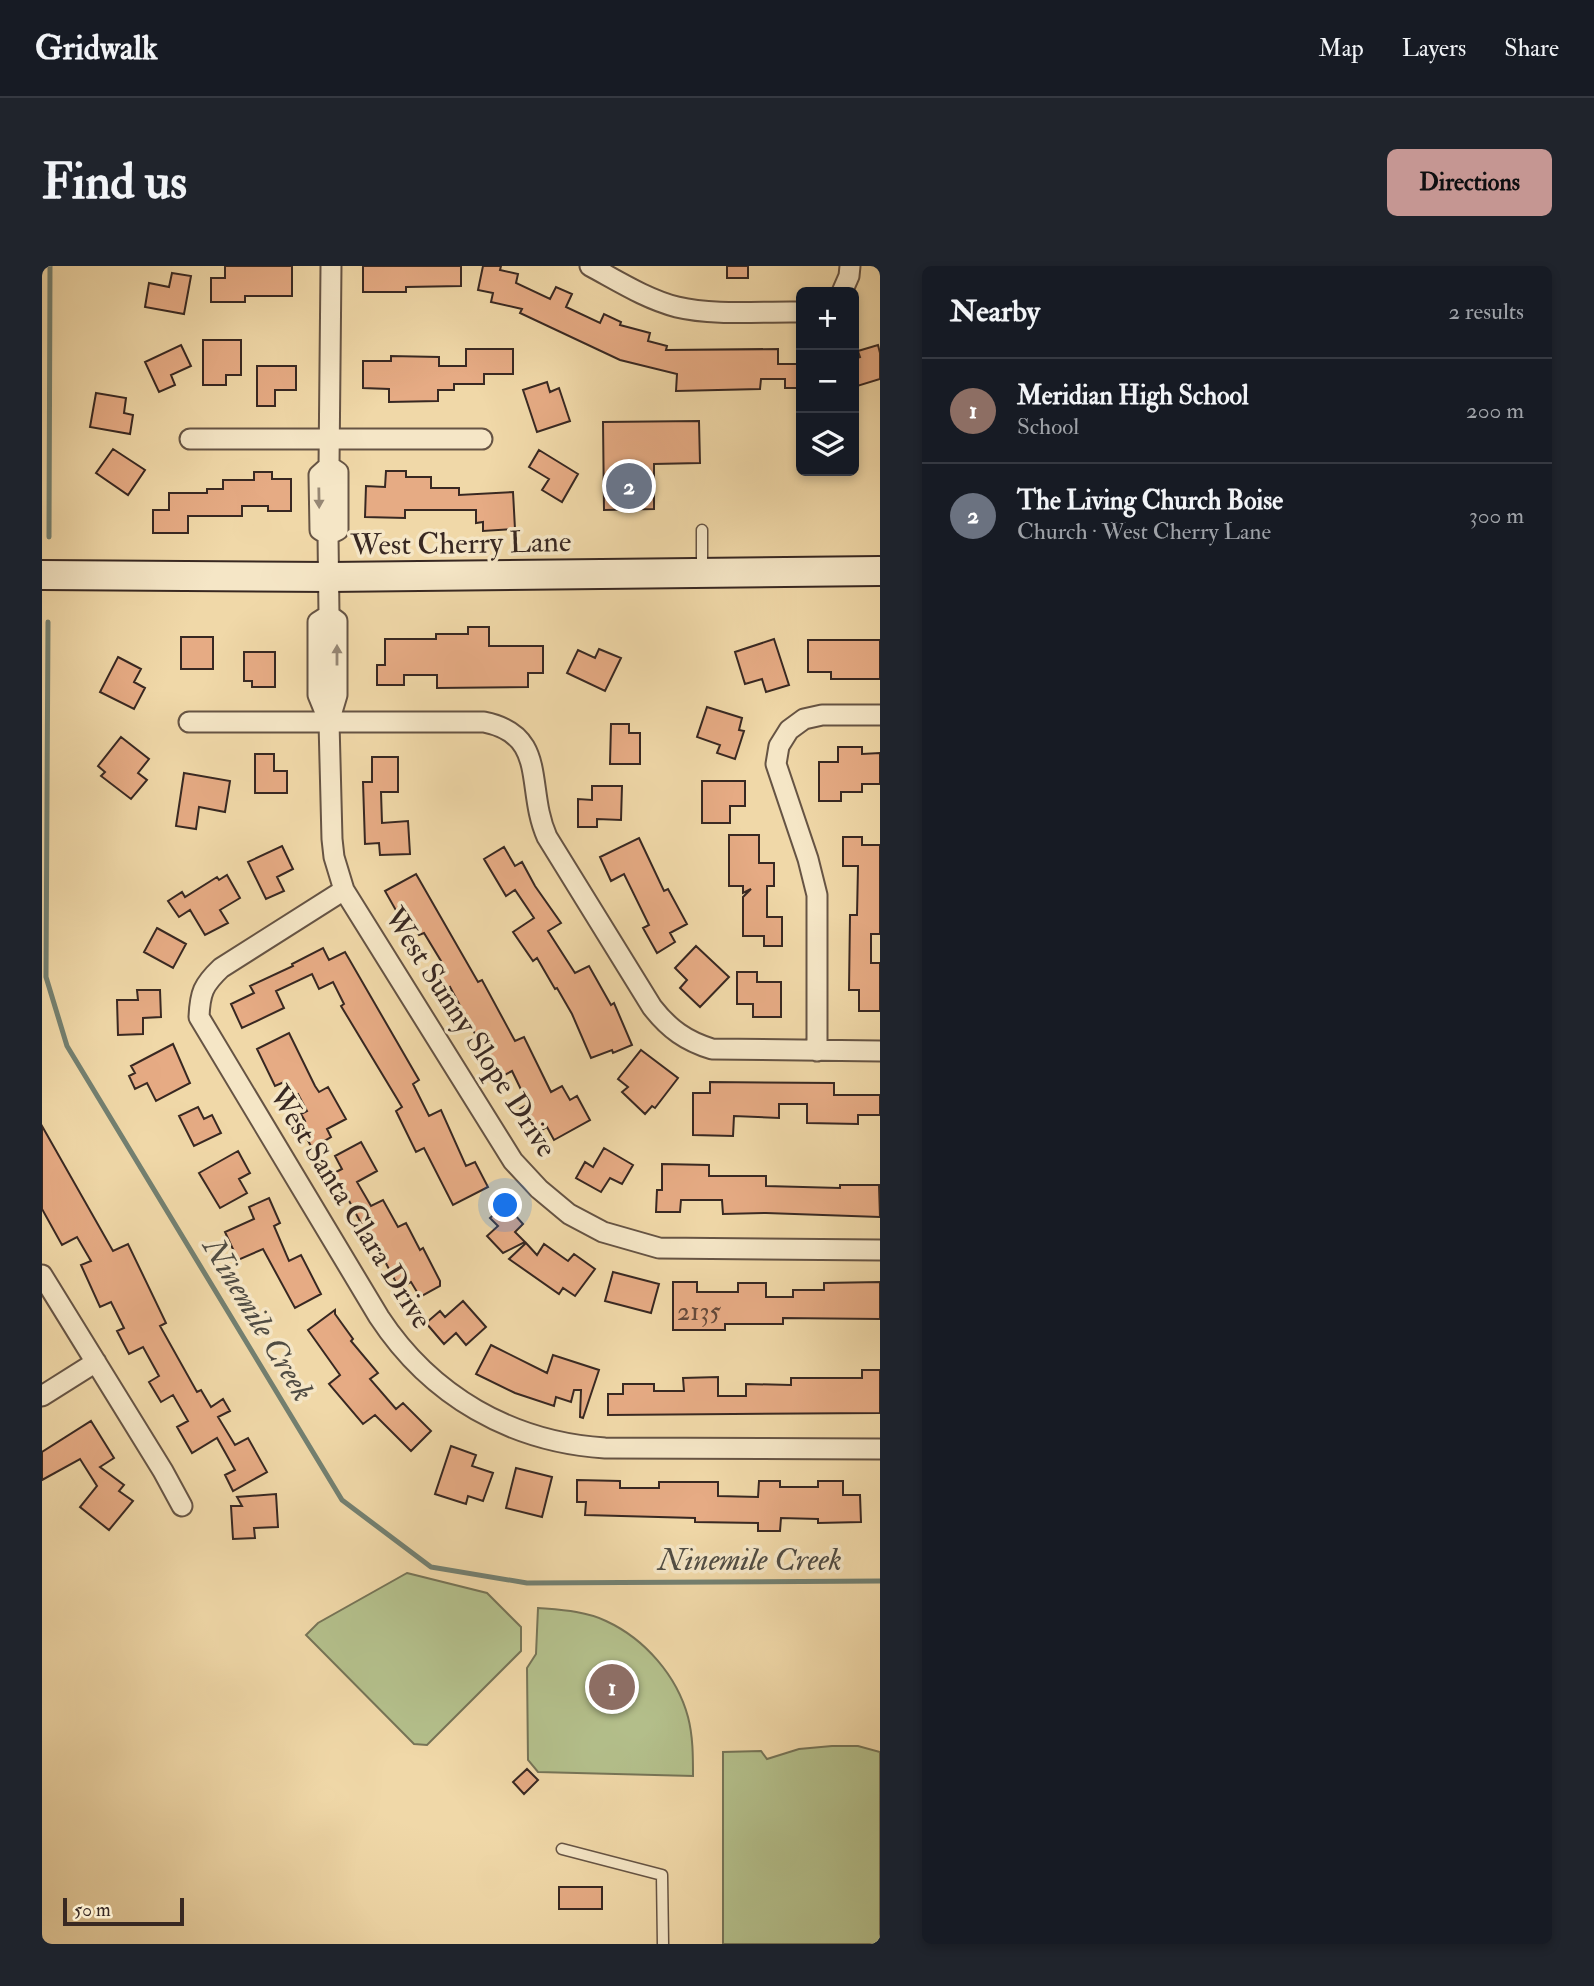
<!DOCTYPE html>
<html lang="en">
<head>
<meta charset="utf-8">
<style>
	:root { --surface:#171b24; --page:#20242c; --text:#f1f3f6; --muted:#9ea1a6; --line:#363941; --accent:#c59692 }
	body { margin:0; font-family:"IM FELL Double Pica",serif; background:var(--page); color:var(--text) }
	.controls { position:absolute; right:21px; top:21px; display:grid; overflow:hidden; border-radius:10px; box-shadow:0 4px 10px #0003 }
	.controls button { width:63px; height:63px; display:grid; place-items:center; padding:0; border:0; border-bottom:2px solid var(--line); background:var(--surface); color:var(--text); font:35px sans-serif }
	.scale { position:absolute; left:21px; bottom:18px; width:121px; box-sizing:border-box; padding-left:7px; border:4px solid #382822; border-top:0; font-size:19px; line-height:24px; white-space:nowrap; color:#382822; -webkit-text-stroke:5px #f5e6c6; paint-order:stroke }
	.you { position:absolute; left:464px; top:940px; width:24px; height:24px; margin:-18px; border:5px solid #fff; border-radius:50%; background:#1a73e8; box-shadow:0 0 0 10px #1a73e833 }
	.badge { display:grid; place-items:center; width:46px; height:46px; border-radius:50%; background:var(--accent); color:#fff; font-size:23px; font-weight:700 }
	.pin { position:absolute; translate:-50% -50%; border:4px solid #fff; box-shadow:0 2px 7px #0006 }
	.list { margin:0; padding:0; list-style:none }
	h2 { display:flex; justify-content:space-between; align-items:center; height:91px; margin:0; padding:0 28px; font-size:30px }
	h2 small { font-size:23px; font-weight:400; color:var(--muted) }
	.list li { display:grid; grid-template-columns:46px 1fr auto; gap:21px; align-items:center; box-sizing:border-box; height:105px; padding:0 28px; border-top:2px solid var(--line) }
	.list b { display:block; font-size:26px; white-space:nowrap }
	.list p { margin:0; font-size:23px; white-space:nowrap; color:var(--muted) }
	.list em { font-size:23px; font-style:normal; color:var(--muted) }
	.icon { flex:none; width:38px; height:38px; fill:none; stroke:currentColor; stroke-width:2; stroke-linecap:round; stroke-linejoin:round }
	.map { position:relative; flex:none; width:838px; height:1678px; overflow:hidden; border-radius:10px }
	header { display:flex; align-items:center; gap:42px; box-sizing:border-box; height:98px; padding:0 35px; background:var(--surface); border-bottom:2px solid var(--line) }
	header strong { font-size:33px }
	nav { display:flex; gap:38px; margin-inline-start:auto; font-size:24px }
	.intro { display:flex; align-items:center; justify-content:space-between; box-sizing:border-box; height:168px; padding:0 42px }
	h1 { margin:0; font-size:49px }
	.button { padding:18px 32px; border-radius:10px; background:var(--accent); color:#111; font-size:24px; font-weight:700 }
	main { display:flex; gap:42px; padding:0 42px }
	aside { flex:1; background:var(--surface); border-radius:10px; box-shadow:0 4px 10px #0003 }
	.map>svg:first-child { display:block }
	.grass { fill:#b4c08c; stroke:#767457; stroke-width:2 }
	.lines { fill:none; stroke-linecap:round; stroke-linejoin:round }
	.stream { stroke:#738071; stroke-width:5 }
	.building { fill:#e6ab84; stroke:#382822; stroke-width:2 }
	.service-casing { stroke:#665444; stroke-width:13 }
	.minor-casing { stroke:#665444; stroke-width:23 }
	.secondary-casing { stroke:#382822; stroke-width:32 }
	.service { stroke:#f5e6c6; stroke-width:10 }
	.minor { stroke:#f5e6c6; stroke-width:19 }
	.secondary { stroke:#f5e6c6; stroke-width:28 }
	.oneway { fill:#968774 }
	.labels { text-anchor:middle; stroke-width:7; stroke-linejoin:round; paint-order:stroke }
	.number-label { font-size:26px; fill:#64493a }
	.street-label { font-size:30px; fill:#382822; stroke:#f5e6c6 }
	.water-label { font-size:32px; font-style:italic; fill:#504c43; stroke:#f5e6c6 }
</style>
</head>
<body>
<header>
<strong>Gridwalk</strong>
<nav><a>Map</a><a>Layers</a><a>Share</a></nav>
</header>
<div class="intro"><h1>Find us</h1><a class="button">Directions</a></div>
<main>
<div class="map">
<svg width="838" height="1678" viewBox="0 0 838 1678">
	<rect width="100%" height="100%" fill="#f0d8a8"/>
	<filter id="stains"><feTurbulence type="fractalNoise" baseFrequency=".00286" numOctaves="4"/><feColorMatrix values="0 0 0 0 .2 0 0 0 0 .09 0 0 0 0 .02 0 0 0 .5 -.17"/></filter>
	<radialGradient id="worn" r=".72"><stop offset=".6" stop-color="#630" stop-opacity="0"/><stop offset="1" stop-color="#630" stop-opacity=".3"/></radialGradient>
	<path class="grass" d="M365 1307 445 1327 479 1361V1385L385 1479 372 1478 264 1369 276 1357Z
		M496 1342C519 1344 543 1345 564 1355 603 1373 635 1410 646 1451 651 1470 651 1490 651 1510L496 1506 486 1494 485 1402 494 1388Z
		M790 1480H816L838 1486V1678H681V1486L719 1485 725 1493 757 1483Z"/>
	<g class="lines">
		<path class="stream" d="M7 271 8 0
			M6 356 4 711 25 780 300 1234 389 1301 485 1317 838 1315"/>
	</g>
	<path class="building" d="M183 0H250V30H203V36H169V12H183Z
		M321 0H419V20L364 21V26H321Z
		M441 0H459L458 4 476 8 474 17 508 33 514 21 530 28 524 41 558 57 562 48 579 56 578 59 608 67 606 75 625 80 624 84 736 83V98H759V122H743V113H719L718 123 634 125 635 108 578 94 478 47 480 43 449 36 451 27 436 24Z
		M685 0H706V12H685Z
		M130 7 149 10 142 48 103 41 107 17 127 21Z
		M161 74H199V109H184V119H161Z
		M139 79 149 100 129 109 133 119 117 126 103 96Z
		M836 79 838 87V113L812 121V93L818 91 816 85Z
		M424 83H471V108H442V118H412V124H396V135L347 136V123L321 122V95H349V90L397 91V100H424Z
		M215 100H254V124H233V140H215Z
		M505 116 508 126 517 122 528 155 495 166 481 124Z
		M54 127 84 132 82 147 91 149 88 168 48 161Z
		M657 155 658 197 612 198V243L562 244 561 156Z
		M71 183 103 204 86 229 54 207Z
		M497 184 536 208 520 236 500 224 507 213 487 201Z
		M344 205H364V211H389V222H417V229L471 226 473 263 441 265V256L434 257V244H363V252L323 251 324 220 343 221Z
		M212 206H230V213H249V245H226V240H200V250H146V267H111V244H127V227H165V223H181V214H212Z
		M426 361H447V380H501V407H486V421L395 422V409H362V419H335V399H343V373H394V368H426Z
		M139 371H171V403H139Z
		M732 373 747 419 724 426 720 413 703 418 693 386Z
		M766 374H838V413H789V406H766Z
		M557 383 579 392 563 425 525 407 536 384 553 392Z
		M202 386H233V421H210V415H202Z
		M76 391 99 403 92 416 103 422 92 443 58 426Z
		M665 441 700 452 697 464 702 465 693 493 675 487 678 479 655 471Z
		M569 458H587V467H598V498H568Z
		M79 471 107 493 96 507 105 514 89 533 59 510 63 506 56 500Z
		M796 481H820V488L838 487V518H820V526H799V535H777V496H796Z
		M213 488H232V505H245V527H213Z
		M330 491H356V526H339L340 557 366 555 368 588 338 589 337 577 323 578 321 516H330Z
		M142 507 188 515 183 546 157 541 154 563 134 560Z
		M660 515H703V540H688V557H660Z
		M550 520H580L579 554 555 553V561H536V533L550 534Z
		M687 569H717V597H732V620H725V651H740V680H722V670H701V631L709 623 701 627V620H687Z
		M801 571H820V579H838V668H829V697H838V745H817V724H807L808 649H815L816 600H801Z
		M597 572 622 625 626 623 645 658 628 667 633 676 615 687 601 662 607 659 582 608 569 615 558 591Z
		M240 580 251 603 235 611 242 625 224 633 206 596Z
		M462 581 473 600 480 596 493 620 519 657 506 665 533 707 547 700 569 739 572 737 590 779 571 787 570 784 549 792 530 748 515 722 513 723 495 692 491 695 471 666 492 652 473 624 464 630 442 593Z
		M374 608 436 716 440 714 473 775 482 771 509 826 520 820 528 834 535 830 548 854 512 874 505 861 492 868 478 843 486 838 470 805 457 812 440 776 438 777 408 721 403 724 390 700 399 695 382 667 377 669 363 644 356 648 343 625Z
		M185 609 198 632 178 644 186 657 163 669 148 644 137 651 126 635 140 626 143 631 175 611 177 614Z
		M115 662 144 678 131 702 102 686Z
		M654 680 687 711 658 741 638 722 645 714 633 702Z
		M281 682 287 694 303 686 377 814 371 818 387 850 399 844 424 900 433 896 446 921 411 939 382 882 374 886 354 845 360 841 299 740 302 738 291 716 277 723 270 708 234 725 242 742 200 762 189 738 212 727 208 720 251 700 250 698Z
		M695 706H715V716H739V751H711V738H695Z
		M95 724H118L119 751 101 752V768L76 769 75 734H96Z
		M247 767 273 820 277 826 286 821 304 853 285 863 289 871 270 882 257 858 263 855 259 848 265 845 256 828 250 831 242 816 233 820 215 783Z
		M131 778 148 817 114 835 105 817 93 823 87 810 93 807 89 800Z
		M599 784 636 812 613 842 610 840 603 848 580 826 586 821 576 813Z
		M668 816 792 817V829H838V849H816V858L765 857V838H737V852L692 850 691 870 651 869V827H668Z
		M156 841 162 853 170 849 179 867 152 880 137 850Z
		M0 860 71 985 86 978 124 1057 118 1060 155 1126 159 1124 169 1141 181 1133 188 1145 176 1151 193 1179 206 1172 225 1206 191 1225 183 1209 193 1204 175 1172 150 1187 135 1161 146 1155 131 1129 119 1136 107 1116 117 1110 101 1081 87 1088 75 1065 82 1062 69 1036 58 1041 39 999 49 995 35 971 20 979 0 943Z
		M319 876 335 905 315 916 329 940 341 934 356 961 364 957 378 984 381 982 398 1015V1020L378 1031 369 1016 357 1022 338 986 335 987 305 931 302 933 288 909 300 903 293 890Z
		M562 882 591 899 580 918 568 912 559 926 534 912 543 896 551 901Z
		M196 885 208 907 197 913 205 927 178 942 157 907Z
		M620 898 667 899V910H724V920L798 922V919H837L838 951 724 947 681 948 680 934H639L638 946H614L615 924H620Z
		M227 932 238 957 232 960 247 995 259 989 279 1028 253 1042 221 983 196 994 183 966 212 953 207 941Z
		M463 938 481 958 473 966 483 976 461 987 445 970 456 960 448 952Z
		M484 977 495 989 502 978 526 995 532 988 553 1003 533 1030 521 1022 517 1028 467 993Z
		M571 1006 617 1018 609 1047 563 1035Z
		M631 1016H655V1026H696V1017H724V1031H751V1024H782V1017L838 1016V1053L741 1052V1058H683V1064H631Z
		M421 1035 444 1061 424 1079 414 1067 402 1078 384 1057 398 1045 403 1051Z
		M293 1044V1048L311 1073 309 1075 336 1107 328 1113 354 1143 361 1137 389 1165 369 1185 333 1149 321 1158 287 1118 298 1109 266 1064Z
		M449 1079 505 1107 511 1089 557 1104 541 1152 538 1151 539 1124H532L529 1136 514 1131 512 1140 473 1127 434 1108Z
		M820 1104H838V1147L566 1149V1128H581V1118H612V1125H642L641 1112 676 1111V1130H704V1118L749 1119V1112H820Z
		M49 1155 72 1192 58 1201 82 1219 77 1225 91 1235 67 1264 38 1241 55 1220 38 1193 0 1214V1186Z
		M409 1180 434 1189 430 1200 451 1207 441 1235 426 1230 424 1238 393 1228Z
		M474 1202 510 1211 500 1251 464 1242Z
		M535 1214 578 1215V1222H617V1216H676V1230L716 1231 717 1215H738V1221H776V1215H801V1229H818L819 1256 776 1257V1253L739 1252 738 1265H716V1257L653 1256V1252L543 1249 544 1236H535Z
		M234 1228 236 1261 212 1262 213 1272 191 1273 189 1240H200L195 1231Z
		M485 1503 496 1514 482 1528 471 1516Z
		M517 1621H560V1643H517Z"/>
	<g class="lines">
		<g class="service-casing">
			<path id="service" d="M660 264V303
				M520 1583 620 1609 621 1678"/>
		</g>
		<g class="minor-casing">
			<path id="minor" d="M548 0C576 15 604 33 635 41 673 50 721 45 759 46
				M800 26 807 10 808 0
				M148 173H440
				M287 200 289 0
				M286 269 296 264V206L287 200 277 209 278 264 286 269 287 349
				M147 456H442C507 469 483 522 505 571L610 741C627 763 644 775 670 783L838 785
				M287 456 276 429V356L287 349 295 355V429L287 456 290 573 292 591 302 624 471 895 497 923 527 948 561 966 617 982 838 984
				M302 624 179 702C161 719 158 727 157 751L337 1051C389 1130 469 1176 563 1182L838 1183
				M775 785V629L766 593 734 498 737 480 747 464 762 453 780 449H838
				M0 1009 121 1205 140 1240
				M0 1130 54 1096"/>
		</g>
		<g class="secondary-casing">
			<path id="secondary" d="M0 309 287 311 838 305"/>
		</g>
		<use href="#service" class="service"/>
		<use href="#minor" class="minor"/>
		<use href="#secondary" class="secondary"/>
	</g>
	<defs><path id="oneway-solid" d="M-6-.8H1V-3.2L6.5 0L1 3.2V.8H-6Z" transform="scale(1.75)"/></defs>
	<g class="oneway">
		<use href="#oneway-solid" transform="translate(277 232) rotate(89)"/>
		<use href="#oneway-solid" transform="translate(295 389) rotate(-90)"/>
	</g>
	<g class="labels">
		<g class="number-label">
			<text x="657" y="1054">2135</text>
		</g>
		<g class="street-label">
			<text transform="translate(419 277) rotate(-1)" y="10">West Cherry Lane</text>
			<text transform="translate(429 766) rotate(57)" y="10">West Sunny Slope Drive</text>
			<text transform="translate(309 941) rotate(58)" y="10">West Santa Clara Drive</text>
		</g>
		<g class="water-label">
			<text transform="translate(217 1053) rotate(59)" y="11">Ninemile Creek</text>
			<text x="708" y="1304">Ninemile Creek</text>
		</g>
	</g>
	<rect width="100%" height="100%" filter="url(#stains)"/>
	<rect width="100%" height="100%" fill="url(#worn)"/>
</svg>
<div class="controls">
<button>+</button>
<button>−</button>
<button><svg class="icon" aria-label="layers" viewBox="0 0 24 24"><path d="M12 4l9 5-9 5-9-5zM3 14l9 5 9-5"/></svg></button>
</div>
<div class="scale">50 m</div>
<div class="you"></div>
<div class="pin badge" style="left:570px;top:1421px;background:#8d6e63">1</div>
<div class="pin badge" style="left:587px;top:220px;background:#6b7280">2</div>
</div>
<aside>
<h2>Nearby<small>2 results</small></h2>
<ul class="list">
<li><span class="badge" style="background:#8d6e63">1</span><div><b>Meridian High School</b><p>School</p></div><em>200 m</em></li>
<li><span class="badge" style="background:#6b7280">2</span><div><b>The Living Church Boise</b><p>Church · West Cherry Lane</p></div><em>300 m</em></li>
</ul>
</aside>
</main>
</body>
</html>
